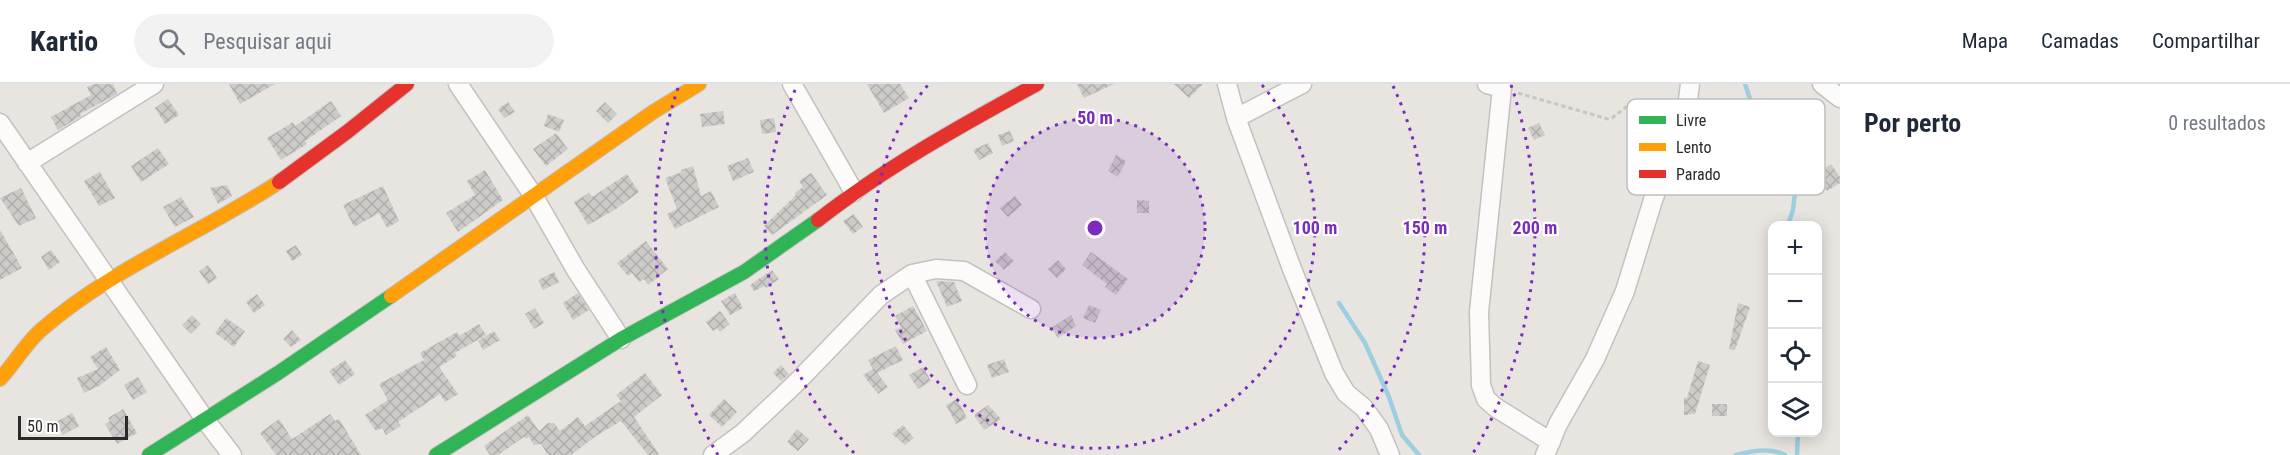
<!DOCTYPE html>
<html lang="pt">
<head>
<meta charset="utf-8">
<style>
	:root { --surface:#fff; --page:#f2f2f3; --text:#1f2937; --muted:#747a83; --line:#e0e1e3 }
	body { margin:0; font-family:"Roboto Condensed",sans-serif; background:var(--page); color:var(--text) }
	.controls { position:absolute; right:18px; bottom:18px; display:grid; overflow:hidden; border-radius:12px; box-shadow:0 3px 15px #0003 }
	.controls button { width:54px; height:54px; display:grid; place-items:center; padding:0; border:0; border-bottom:2px solid var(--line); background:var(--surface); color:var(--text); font:30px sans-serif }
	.scale { position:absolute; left:18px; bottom:15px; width:110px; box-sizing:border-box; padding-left:6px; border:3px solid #2a2a2a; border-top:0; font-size:16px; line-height:21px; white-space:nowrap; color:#2a2a2a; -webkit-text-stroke:4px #fff; paint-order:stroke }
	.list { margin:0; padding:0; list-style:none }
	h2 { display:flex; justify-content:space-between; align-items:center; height:78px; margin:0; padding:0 24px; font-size:26px }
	h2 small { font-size:20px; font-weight:400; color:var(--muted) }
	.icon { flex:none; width:33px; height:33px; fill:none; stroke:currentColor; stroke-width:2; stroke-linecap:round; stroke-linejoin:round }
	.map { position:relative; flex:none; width:1840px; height:371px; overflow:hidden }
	header { display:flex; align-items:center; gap:36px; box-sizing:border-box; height:84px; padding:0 30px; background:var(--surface); border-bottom:2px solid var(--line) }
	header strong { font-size:28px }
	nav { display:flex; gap:33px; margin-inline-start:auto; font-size:21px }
	.search { width:420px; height:54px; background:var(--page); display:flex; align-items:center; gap:15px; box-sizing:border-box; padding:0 21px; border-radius:33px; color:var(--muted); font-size:22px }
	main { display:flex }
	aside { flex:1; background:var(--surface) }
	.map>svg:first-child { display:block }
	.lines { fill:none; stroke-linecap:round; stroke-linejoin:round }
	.stream { stroke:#9dcfe1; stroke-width:4.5 }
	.building { fill:url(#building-cross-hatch) }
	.street-casing { stroke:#c2c1c0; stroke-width:21 }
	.fast-casing { stroke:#c2c1c0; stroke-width:16 }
	.slow-casing { stroke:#c2c1c0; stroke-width:16 }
	.jam-casing { stroke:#c2c1c0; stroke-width:16 }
	.path { stroke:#c6c6c5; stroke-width:3; stroke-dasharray:4.5 3; stroke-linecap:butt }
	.street { stroke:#fcfbfa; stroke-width:18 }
	.fast { stroke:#30b455; stroke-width:14 }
	.slow { stroke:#ff9f0a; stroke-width:14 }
	.jam { stroke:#e5322d; stroke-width:14 }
	.ring { fill:none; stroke:#7b2cbf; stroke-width:3; stroke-dasharray:3 6 }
	.key { fill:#fff; stroke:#bfbfbf; stroke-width:1.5 }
	.key-label { font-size:16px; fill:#2a2a2a }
	.centre { fill:#7b2cbf; stroke:#fff; stroke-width:3 }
	.ring-label { font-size:18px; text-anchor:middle; font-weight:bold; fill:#7b2cbf; stroke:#fff; stroke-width:4.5; stroke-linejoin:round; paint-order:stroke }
</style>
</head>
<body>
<header>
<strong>Kartio</strong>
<div class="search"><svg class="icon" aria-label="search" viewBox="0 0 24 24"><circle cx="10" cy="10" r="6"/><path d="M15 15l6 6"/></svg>Pesquisar aqui</div>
<nav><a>Mapa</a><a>Camadas</a><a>Compartilhar</a></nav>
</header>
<main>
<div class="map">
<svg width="1840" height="371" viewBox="0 0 1840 371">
	<defs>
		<pattern id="building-cross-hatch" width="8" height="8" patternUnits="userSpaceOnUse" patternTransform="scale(1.5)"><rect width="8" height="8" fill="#cdcbc8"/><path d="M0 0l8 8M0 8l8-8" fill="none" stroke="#b0aeac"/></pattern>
	</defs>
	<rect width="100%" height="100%" fill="#e8e5e1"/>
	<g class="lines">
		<path class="stream" d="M1745 0 1763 53 1789 89 1795 108 1793 126 1788 141
			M1339 219 1365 259 1389 313 1402 351 1419 371
			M1736 371C1752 367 1770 363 1785 371
			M1797 371 1798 348"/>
	</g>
	<path class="building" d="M95 0H113L117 10 80 30 81 32 58 46 51 33 91 11 87 3Z
		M229 0H275L240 20Z
		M867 0H900L909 14 884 29Z
		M1077 0H1114L1084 14Z
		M1174 0H1203L1189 14Z
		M168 15 179 31 165 40 155 24Z
		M331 17 341 32 305 57 307 60 281 76 267 54 293 38 295 42Z
		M508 18 515 28 504 34 498 25Z
		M605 18 617 30 608 39 596 27Z
		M723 27 725 40 702 43 700 30Z
		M548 30 564 36 559 48 544 42Z
		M774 34 776 48 762 50 760 36Z
		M1539 39 1545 51 1534 56 1528 44Z
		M1010 47 1014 57 1002 62 998 51Z
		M556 49 568 65 546 82 533 65Z
		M988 59 993 69 979 76 973 66Z
		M158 64 169 80 141 98 131 82Z
		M1116 71 1126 77 1118 93 1108 87Z
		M748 74 754 88 733 97 727 82Z
		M1831 80 1840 93V99L1827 107 1816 90Z
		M693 82 701 112 711 107 719 123 675 145 667 130 677 125 665 94 682 88 681 86Z
		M485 86 503 116 458 148 446 129 475 111 467 97Z
		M100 88 115 114 99 122 84 97Z
		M811 89 827 111 772 151 764 142 796 111 795 109 803 103 799 97Z
		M627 90 639 108 616 125 588 141 574 118 589 109 592 113Z
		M227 101 232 112 218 120 210 104Z
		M383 102 399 137 387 144 379 129 354 143 343 121Z
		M21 104 36 134 19 142 0 114Z
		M1015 112 1022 121 1008 133 1000 124Z
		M181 113 194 133 175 143 163 123Z
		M1137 116 1149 117V129H1137Z
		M854 130 863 143 853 150 843 137Z
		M0 146 22 184 0 196Z
		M646 157 668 185 648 201 644 195 639 198 632 189 628 192 617 179Z
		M296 161 302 171 292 177 286 167Z
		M51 166 60 178 49 186 41 173Z
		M1005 168 1014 177 1004 186 995 177Z
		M1091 168 1128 195 1116 211 1105 203 1107 200 1082 181Z
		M1058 176 1066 185 1057 194 1048 185Z
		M208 181 217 194 208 200 199 187Z
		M772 186 779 195 766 204 765 202 754 207 750 201Z
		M554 188 559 198 543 206 538 196Z
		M936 197 954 198 962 217 947 223Z
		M578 209 589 226 573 236 563 219Z
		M735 209 743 224 730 231 721 217Z
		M257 210 265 221 254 229 246 218Z
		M1738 219 1750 223 1735 266 1729 265Z
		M1089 221 1101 226 1095 239 1083 234Z
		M913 222 927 247 903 260 895 246 901 243 895 232Z
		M535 224 544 239 534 245 525 230Z
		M720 227 730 240 720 248 717 244 713 247 706 238Z
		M192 231 201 240 191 250 182 241Z
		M1071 231 1076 242 1058 254 1051 244Z
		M226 234 245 247 234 263 215 249Z
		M479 240 486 251 455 269 457 272 439 283 458 310 445 318 440 310 398 338 401 342 386 351 382 344 376 347 365 331 388 316 379 300 424 276 420 269 457 248 459 252Z
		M292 246 301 256 291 263 283 255Z
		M494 247 500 256 483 266 478 257Z
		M896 262 903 276 877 289 888 303 878 310 863 291 873 285 868 276Z
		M106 263 120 286 99 302 84 309 77 294 98 285 90 273Z
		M1004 275 1009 288 992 294 987 281Z
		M345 276 355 290 339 301 329 287Z
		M1698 277 1710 281 1695 330 1684 331V314H1687Z
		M781 281 789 290 781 297 773 289Z
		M923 283 931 297 918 305 909 291Z
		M645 289 662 311 634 333 659 370 657 371H648L621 337 596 352 571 371H548L541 360 534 361 529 353 526 355 524 353 498 371H490L484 362 528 331 539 347 548 339H554L560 347 578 333 585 342 621 317 616 311Z
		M138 293 147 308 133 316 124 301Z
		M724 315 737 328 722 343 709 331Z
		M957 315 967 334 956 340 946 321Z
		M1712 320H1727V332H1712Z
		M988 321 1001 335 984 346 974 331Z
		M123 325 137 349 117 360 105 340 110 337 108 334Z
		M72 329 79 342 63 351 56 338Z
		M330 330 335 337 339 335 361 371H276L260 349 279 335 292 355Z
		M903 341 914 354 905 361 892 350Z
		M797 345 809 355 798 367 787 358Z"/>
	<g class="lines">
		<g class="street-casing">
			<path id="street" d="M458 0 533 111 576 186 621 255
				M792 0 854 108
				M1227 0 1236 34 1292 185 1334 289 1346 309 1364 324 1379 345 1390 371
				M1487 0 1502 4 1479 228 1481 301 1486 315 1495 323 1551 358
				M1822 0 1840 14
				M1236 34 1302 0
				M0 39 206 337 232 371
				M27 79 154 0
				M912 190 967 301
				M713 371 743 349 796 299 881 211 912 190 936 185 964 187 1031 225
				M1545 371 1558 340 1595 275 1625 207 1653 116 1686 31 1690 0"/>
		</g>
		<g class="fast-casing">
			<path id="fast" d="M149 371 278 289 391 212
				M436 371 621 255 744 188 818 136"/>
		</g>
		<g class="slow-casing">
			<path id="slow" d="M391 212 653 28 699 0
				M0 295C15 279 25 260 41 246 112 184 202 149 279 98"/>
		</g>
		<g class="jam-casing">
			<path id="jam" d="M279 98 347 48 407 0
				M818 136C886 83 962 41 1037 0"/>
		</g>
		<path class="path" d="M1518 9 1608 35 1612 34 1626 23 1670 29"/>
		<use href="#street" class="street"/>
		<use href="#fast" class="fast"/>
		<use href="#slow" class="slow"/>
		<use href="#jam" class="jam"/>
	</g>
	<circle cx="1095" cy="144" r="110" fill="#7b2cbf" fill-opacity=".12"/>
	<g class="ring">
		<circle cx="1095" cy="144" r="110"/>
		<path d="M1262 1A220 220 0 1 1 928 1"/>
		<path d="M854 369A330 330 0 0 1 797 2M1393 2A330 330 0 0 1 1336 369"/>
		<path d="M718 371A440 440 0 0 1 679 1M1511 1A440 440 0 0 1 1472 371"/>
	</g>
	<rect x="1627" y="15" width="198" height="96" rx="9" class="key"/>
	<rect x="1639" y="32" width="27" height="8" fill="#30b455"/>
	<rect x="1639" y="59" width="27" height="8" fill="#ff9f0a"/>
	<rect x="1639" y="86" width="27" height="8" fill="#e5322d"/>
	<g class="key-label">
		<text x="1676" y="42">Livre</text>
		<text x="1676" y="69">Lento</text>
		<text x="1676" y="96">Parado</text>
	</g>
	<circle cx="1095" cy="144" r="9" class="centre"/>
	<g class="ring-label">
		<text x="1095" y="40">50 m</text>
		<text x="1315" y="150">100 m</text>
		<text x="1425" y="150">150 m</text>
		<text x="1535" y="150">200 m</text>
	</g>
</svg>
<div class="controls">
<button>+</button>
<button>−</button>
<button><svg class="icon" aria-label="locate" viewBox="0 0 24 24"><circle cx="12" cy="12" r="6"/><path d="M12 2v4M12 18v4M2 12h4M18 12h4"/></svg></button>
<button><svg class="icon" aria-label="layers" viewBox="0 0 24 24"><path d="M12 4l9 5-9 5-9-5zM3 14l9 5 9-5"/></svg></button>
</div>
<div class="scale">50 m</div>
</div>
<aside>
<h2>Por perto<small>0 resultados</small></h2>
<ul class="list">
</ul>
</aside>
</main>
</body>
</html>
